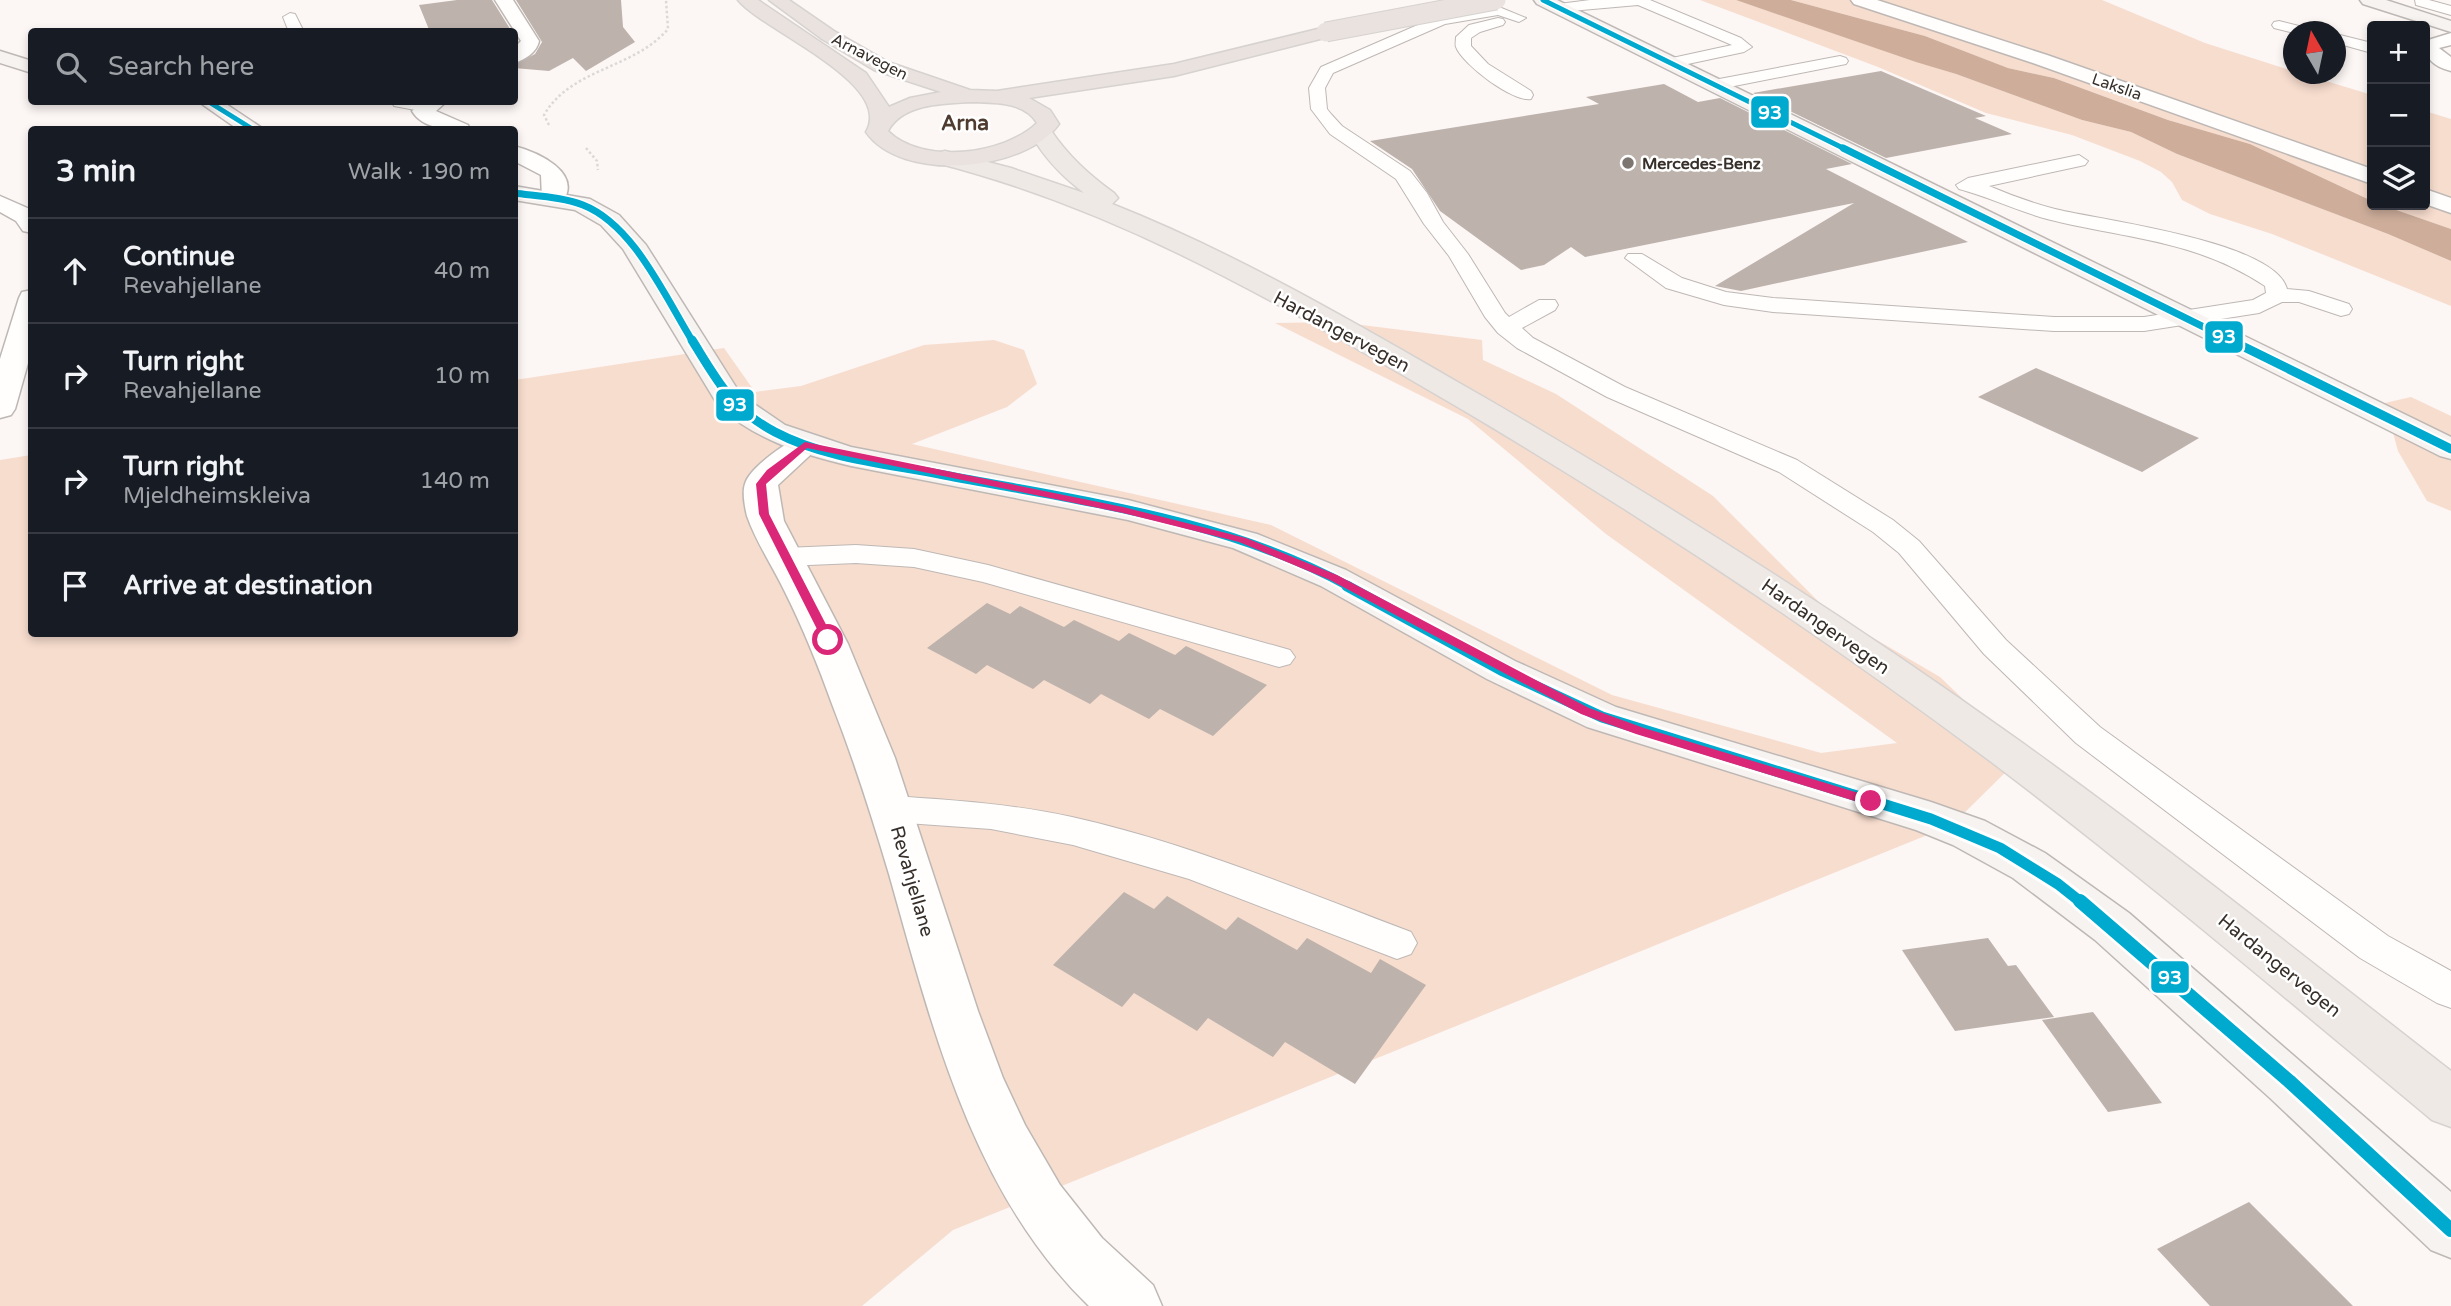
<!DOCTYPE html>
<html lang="en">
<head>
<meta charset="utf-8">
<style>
	:root { --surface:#171b24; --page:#20242c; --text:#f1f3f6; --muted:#9ea1a6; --line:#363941 }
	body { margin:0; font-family:"Varela Round",sans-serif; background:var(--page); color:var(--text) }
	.controls { position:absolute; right:21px; top:21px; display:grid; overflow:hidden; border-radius:7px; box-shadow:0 4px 10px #0003 }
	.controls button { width:63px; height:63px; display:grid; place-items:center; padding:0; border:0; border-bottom:2px solid var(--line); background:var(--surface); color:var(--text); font:35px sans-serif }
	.compass { position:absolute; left:2283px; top:21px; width:63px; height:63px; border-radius:50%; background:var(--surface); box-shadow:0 4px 10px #0003; rotate:351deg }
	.stop { position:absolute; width:21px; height:21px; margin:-16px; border:5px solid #db2777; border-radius:50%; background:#fff }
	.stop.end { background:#db2777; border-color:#fff; box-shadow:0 2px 7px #0008 }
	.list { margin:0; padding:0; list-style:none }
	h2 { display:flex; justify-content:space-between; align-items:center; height:91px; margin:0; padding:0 28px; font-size:30px }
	h2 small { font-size:23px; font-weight:400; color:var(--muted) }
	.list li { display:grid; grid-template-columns:46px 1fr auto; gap:21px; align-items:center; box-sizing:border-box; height:105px; padding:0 28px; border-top:2px solid var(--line) }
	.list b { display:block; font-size:26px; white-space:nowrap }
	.list p { margin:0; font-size:23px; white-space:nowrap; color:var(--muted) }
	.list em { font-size:23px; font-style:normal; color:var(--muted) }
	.icon { flex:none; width:38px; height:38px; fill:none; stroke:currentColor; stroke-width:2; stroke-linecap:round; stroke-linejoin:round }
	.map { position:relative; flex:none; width:2451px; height:1306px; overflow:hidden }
	.search { position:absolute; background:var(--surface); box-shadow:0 4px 10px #0003; left:28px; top:28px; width:490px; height:77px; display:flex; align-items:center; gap:18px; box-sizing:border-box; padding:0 24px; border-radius:7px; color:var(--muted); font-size:26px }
	.panel { position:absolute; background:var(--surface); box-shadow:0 4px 10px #0003; left:28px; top:126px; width:490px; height:511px; border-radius:7px }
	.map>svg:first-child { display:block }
	.green { fill:#f7ddce }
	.water { fill:#ceae9b }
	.building { fill:#bdb2ac }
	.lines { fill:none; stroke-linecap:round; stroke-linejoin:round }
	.service-casing { stroke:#beb8b5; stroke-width:2 }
	.minor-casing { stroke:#beb8b5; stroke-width:3 }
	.secondary-casing { stroke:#beb8b5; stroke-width:3 }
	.primary-casing { stroke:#d6d2d0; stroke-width:3 }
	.trunk-casing { stroke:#d6d2d0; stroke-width:3 }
	.path { stroke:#dbd9d8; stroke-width:2.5; stroke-dasharray:2.5 2.5; stroke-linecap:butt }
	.service { fill:#fffefd; fill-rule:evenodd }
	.minor { fill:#fffefd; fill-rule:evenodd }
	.secondary { fill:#f7f3f1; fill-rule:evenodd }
	.primary { fill:#efe9e6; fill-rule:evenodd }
	.trunk { fill:#eae2de; fill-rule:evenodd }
	.trunk-bridge-casing { stroke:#d6d2d0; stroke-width:21; stroke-linecap:butt }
	.trunk-bridge { stroke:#eae2de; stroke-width:19 }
	.bus-1-far4-casing { stroke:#fff; stroke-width:8 }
	.bus-1-far3-casing { stroke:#fff; stroke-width:10 }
	.bus-1-far2-casing { stroke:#fff; stroke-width:13 }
	.bus-1-far1-casing { stroke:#fff; stroke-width:17 }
	.bus-1-casing { stroke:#fff; stroke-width:19 }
	.bus-1-far4 { stroke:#00a9ce; stroke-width:5 }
	.bus-1-far3 { stroke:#00a9ce; stroke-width:7 }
	.bus-1-far2 { stroke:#00a9ce; stroke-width:9 }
	.bus-1-far1 { stroke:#00a9ce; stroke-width:11 }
	.bus-1 { stroke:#00a9ce; stroke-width:14 }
	.route { fill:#db2777 }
	.poi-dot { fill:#7c7570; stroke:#fff; stroke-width:2.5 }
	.labels { text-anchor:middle; stroke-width:5; stroke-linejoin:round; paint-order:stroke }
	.far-street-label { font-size:16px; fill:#372f29; stroke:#fff }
	.far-poi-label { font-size:16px; font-weight:bold; fill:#372f29; stroke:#fff; text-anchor:start }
	.street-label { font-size:19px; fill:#372f29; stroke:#fff }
	.far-district-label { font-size:21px; font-weight:bold; fill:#4f3c31; stroke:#fff }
	.line-badge { stroke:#fff; stroke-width:2.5 }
	.badge-label { font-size:19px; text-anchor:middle; font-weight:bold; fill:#fff }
</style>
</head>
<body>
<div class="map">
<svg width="2451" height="1306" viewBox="0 0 2451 1306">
	<rect width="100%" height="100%" fill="#fcf6f4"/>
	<path class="green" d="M1700 0H1736L1956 74 2082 120 2131 132 2177 154 2388 234 2451 261V306L2272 234 2210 214 2182 200 2172 182 2161 172 2140 161 2072 135 1986 113 1878 67Z
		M1791 0H2102L2205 43 2293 71 2294 74H2303L2372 95V201L2250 144 2168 120 2054 78 2008 68 1925 36Z
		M2425 111 2451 119V229L2382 205H2425Z
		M1338 322 1482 340 1483 360 1556 394 1713 496 1829 612 1940 677 2022 756 1952 825 953 1230 862 1306H0V460L31 455 32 634H514L515 380 724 348 755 392 801 386 924 345 994 340 1024 350 1037 384 1007 407 912 444 1271 525 1612 695 1821 753 1897 743 1606 534 1468 419 1275 323Z
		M2411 397 2451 416V511L2427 501 2398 451 2385 403Z"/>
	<path class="water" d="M1736 0H1791L1925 36 2008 68 2054 78 2168 120 2250 144 2372 201V205H2382L2451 229V261L2388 234 2177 154 2131 132 2082 120 1956 74 1916 62Z"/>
	<path class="building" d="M457 0H492L512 32H430L419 5Z
		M516 0H621L623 27 635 42 586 71 573 58 549 71 514 68V65L535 54 542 42Z
		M1881 71 1986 116 1975 118 2012 134 1886 158 1753 93Z
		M1664 84 1698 102 1720 98 1852 164 1826 169 1968 242 1741 291 1715 286 1854 203 1585 257 1571 247 1544 265 1521 270 1440 211 1412 169 1370 141 1599 104 1586 97Z
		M2036 368 2199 438 2142 472 1978 397Z
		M987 603 1010 614 1020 606 1064 627 1074 620 1119 641 1129 633 1175 655 1186 646 1267 685 1213 736 1160 709 1149 719 1101 694 1090 704 1044 680 1033 689 987 665 976 674 927 648Z
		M1124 892 1154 909 1167 896 1226 930 1238 917 1297 950 1307 938 1371 973 1380 959 1426 985 1355 1084 1285 1042 1273 1057 1208 1018 1197 1031 1134 993 1122 1007 1053 965Z
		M1988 938 2008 966 2016 965 2054 1017 1955 1031 1902 950Z
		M2093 1012 2162 1103 2108 1112 2042 1020Z
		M2249 1202 2353 1306H2210L2157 1249Z"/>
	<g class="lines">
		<g class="service-casing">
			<path id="service" d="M1590 0H1650L1741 38 1752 47 1744 52 1669 68 1663 66 1661 63 1663 60 1732 45 1638 5 1559 12 1552 8 1559 4Z
				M2415 0H2429L2451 6V15L2416 5Z
				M1499 7 1526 18 1519 22 1498 15 1445 24 1333 73 1325 88 1327 109 1331 114 1342 126 1410 171 1427 193 1443 222 1468 254 1505 313 1509 317 1539 300H1555L1558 305 1555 310 1522 328 1533 338 1625 387 1797 460 1893 520 1919 541 2006 640 2100 727 2388 936 2451 971V1008L2437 1003 2360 958 2076 743 1984 654 1899 553 1873 532 1779 472 1607 397 1517 348 1498 333 1485 317 1449 256 1424 224 1396 179 1330 134 1311 109 1309 88 1321 67 1436 17Z
				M290 13 295 14 304 32H289L283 17Z
				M1498 18 1503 19 1505 22 1503 25 1480 32 1471 38V46L1488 64 1531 91 1533 95 1531 99C1514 103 1462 64 1456 47 1455 45 1456 40 1456 37L1469 25Z
				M2279 21 2311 29 2313 32 2294 33 2274 28 2272 25 2274 22Z
				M2336 34 2372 43V53L2336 43Z
				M1840 56 1846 58 1848 61 1846 64 1714 90 1706 85 1714 80Z
				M392 102H424L434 107 426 112 394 106Z
				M2079 155 2088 161 2085 165 1989 186C2010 195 2032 203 2055 209 2099 220 2275 241 2287 289L2309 291 2349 304 2352 309 2349 314 2341 316 2299 302H2282L2259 313 2144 331H2054L1773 312 1724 305 1666 288 1625 258 1628 254H1642L1682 278 1726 292 1773 298 2054 317H2144L2253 300 2266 293 2265 286C2196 240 2128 239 2051 220 2019 212 1990 197 1959 189L1956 185 1968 178Z
				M856 545 914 549 988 565 1290 650 1295 657 1290 664 1279 667 983 582 914 567 856 563 785 566 775 563 771 557 775 551 785 548Z
				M892 796C953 800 1013 804 1072 817 1188 843 1300 890 1411 932L1417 943 1411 954 1397 959 1189 879 1073 845 991 829 892 822 879 818 874 809 879 800Z"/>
		</g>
		<g class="minor-casing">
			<path id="minor" d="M495 0H513L539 41C537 52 525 60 514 63V48L521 41Z
				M1851 0H1877L2047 55 2372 169V184L2033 63 1854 4Z
				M2451 33V45L2439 48 2451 57V71C2433 66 2425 59 2425 41Z
				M423 102H446L436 111 468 125 470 130C451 130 423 130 412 111Z
				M514 146C537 152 584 172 562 203H546L542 198 541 175 514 161Z
				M2425 189 2451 198V213L2425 204Z
				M0 196 32 210V233L23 231 16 221 0 212Z
				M32 290V349L15 409 11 415 0 418V359L19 298 22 292Z
				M805 435 816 438 821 445 778 485 784 521 848 644 895 758 978 1011 1003 1078 1025 1125 1060 1185 1102 1238 1153 1285 1162 1306H1089C972 1193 932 1026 889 874 872 817 854 760 832 704 818 665 803 628 785 592 773 567 756 542 747 516 745 508 742 492 745 484 749 468 790 439 805 435Z"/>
		</g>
		<g class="secondary-casing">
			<path id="secondary" d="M1534 0H1557L2451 437V459L2440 456 1537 4Z
				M2360 0H2386L2451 21V32L2363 4Z
				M0 51 32 61V73L0 63Z
				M199 102H223L265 130H239Z
				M514 186 590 199 619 215 646 245 741 395 785 425 851 447 1128 500 1257 534 1346 570 1515 661 1616 707 1931 802 1985 821 2045 853 2129 913 2451 1192V1258L2431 1250 2270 1098 2095 940 2013 878 1953 845 1916 830 1587 727 1487 679 1321 586 1233 548 1128 520 851 466C801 454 759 441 719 407L623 249 601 225 575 210 514 200Z"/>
		</g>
		<g class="primary-casing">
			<path id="primary" d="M1042 128 1050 129C1068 156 1088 174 1114 193L1118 198 1112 204C1239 254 1364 328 1482 396 1665 502 1845 616 2017 739 2165 845 2307 959 2451 1071V1127L2432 1120C2285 998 2139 873 1986 758 1799 619 1603 490 1401 374 1249 287 1108 207 937 163L934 158 937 153 945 151 1011 168 1084 193C1062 176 1044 158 1031 134L1034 129Z"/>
		</g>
		<g class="trunk-casing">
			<path id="trunk" d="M738 0H758L866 73 889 107 910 98 941 92 874 70 822 39 769 0H789L834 31 888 62 970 90 997 91 1174 64 1326 27 1335 32 1332 36 1174 76 1029 98 1050 110 1059 124C1025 172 901 183 866 132 895 83 763 31 738 0ZM971 102C993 103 1024 101 1037 123 1004 155 922 165 888 131 903 103 943 104 971 102Z"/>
		</g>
		<path class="path" d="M549 125 544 115C571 68 634 69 668 29L666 0
			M586 148 597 161 598 170"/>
		<use href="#service" class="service"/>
		<use href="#minor" class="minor"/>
		<use href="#secondary" class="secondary"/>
		<use href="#primary" class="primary"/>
		<use href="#trunk" class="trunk"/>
		<g class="trunk-bridge-casing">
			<path id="trunk-bridge" d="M1326 32 1496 0"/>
		</g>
		<use href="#trunk-bridge" class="trunk-bridge"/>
		<g class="bus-1-far4-casing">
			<path id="bus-1-far4" d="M1543 0 1847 150
				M209 102 254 130"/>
		</g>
		<g class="bus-1-far3-casing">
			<path id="bus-1-far3" d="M1843 148 2234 342
				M514 193C536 196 563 197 583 205 634 225 665 297 693 342"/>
		</g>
		<g class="bus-1-far2-casing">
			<path id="bus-1-far2" d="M692 340C717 380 731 409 775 432 826 459 889 464 944 475 1081 501 1226 519 1350 587
				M2230 340 2451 449"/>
		</g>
		<g class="bus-1-far1-casing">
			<path id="bus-1-far1" d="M1347 586 1501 670 1602 717 1931 819 2000 848 2058 884 2082 903"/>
		</g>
		<g class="bus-1-casing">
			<path id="bus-1" d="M2080 901 2289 1081 2451 1230"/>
		</g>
		<use href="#bus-1-far4" class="bus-1-far4"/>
		<use href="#bus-1-far3" class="bus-1-far3"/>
		<use href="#bus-1-far2" class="bus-1-far2"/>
		<use href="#bus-1-far1" class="bus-1-far1"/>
		<use href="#bus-1" class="bus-1"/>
	</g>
	<path class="route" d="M805 442 1123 507 1246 538 1337 575 1589 708 1644 728 1875 798 1877 801 1871 806 1636 734 1581 714 1330 580 1239 542 1123 513 807 448 766 484 769 514 834 640 824 643 759 514 756 484 767 470Z"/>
	<circle class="poi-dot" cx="1628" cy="163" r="7"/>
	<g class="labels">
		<g class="far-street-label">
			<text transform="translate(870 56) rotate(27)" y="6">Arnavegen</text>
			<text transform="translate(2117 86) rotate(19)" y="6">Lakslia</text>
		</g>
		<g class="far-poi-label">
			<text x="1642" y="169">Mercedes-Benz</text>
		</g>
		<g class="street-label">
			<text transform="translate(1342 331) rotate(28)" y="7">Hardangervegen</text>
			<text transform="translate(1826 626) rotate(35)" y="7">Hardangervegen</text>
			<text transform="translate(913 881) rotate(74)" y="7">Revahjellane</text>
			<text transform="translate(2280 965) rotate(39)" y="7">Hardangervegen</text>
		</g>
		<g class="far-district-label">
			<text x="965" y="130">Arna</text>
		</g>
	</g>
	<g class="line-badge">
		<rect x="1750" y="95" width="40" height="34" rx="7" fill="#00a9ce"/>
		<rect x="2204" y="320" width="40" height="34" rx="7" fill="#00a9ce"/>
		<rect x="715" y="388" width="40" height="34" rx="7" fill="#00a9ce"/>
		<rect x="2150" y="960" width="40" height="34" rx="7" fill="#00a9ce"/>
	</g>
	<g class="badge-label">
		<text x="1770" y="119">93</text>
		<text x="2224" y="343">93</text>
		<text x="735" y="411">93</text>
		<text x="2170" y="984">93</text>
	</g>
</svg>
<div class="controls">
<button>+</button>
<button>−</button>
<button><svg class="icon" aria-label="layers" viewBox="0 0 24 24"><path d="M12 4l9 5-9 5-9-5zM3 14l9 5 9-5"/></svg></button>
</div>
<svg class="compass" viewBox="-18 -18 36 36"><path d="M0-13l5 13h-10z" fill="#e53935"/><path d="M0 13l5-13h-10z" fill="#9ea1a6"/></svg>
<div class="stop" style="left:828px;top:640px"></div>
<div class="stop end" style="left:1871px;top:801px"></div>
<div class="search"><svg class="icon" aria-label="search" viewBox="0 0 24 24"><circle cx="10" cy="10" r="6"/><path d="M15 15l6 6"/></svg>Search here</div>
<section class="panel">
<h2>3 min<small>Walk · 190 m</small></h2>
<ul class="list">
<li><svg class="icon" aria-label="ahead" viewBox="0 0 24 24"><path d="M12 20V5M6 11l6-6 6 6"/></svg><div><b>Continue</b><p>Revahjellane</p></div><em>40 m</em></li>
<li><svg class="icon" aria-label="right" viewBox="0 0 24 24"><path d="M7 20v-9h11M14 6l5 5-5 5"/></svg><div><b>Turn right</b><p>Revahjellane</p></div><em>10 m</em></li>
<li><svg class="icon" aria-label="right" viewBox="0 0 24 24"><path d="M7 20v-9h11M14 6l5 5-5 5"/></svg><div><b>Turn right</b><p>Mjeldheimskleiva</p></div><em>140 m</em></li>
<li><svg class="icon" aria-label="arrive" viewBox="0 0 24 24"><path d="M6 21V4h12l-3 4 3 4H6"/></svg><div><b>Arrive at destination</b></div></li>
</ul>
</section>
</div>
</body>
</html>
